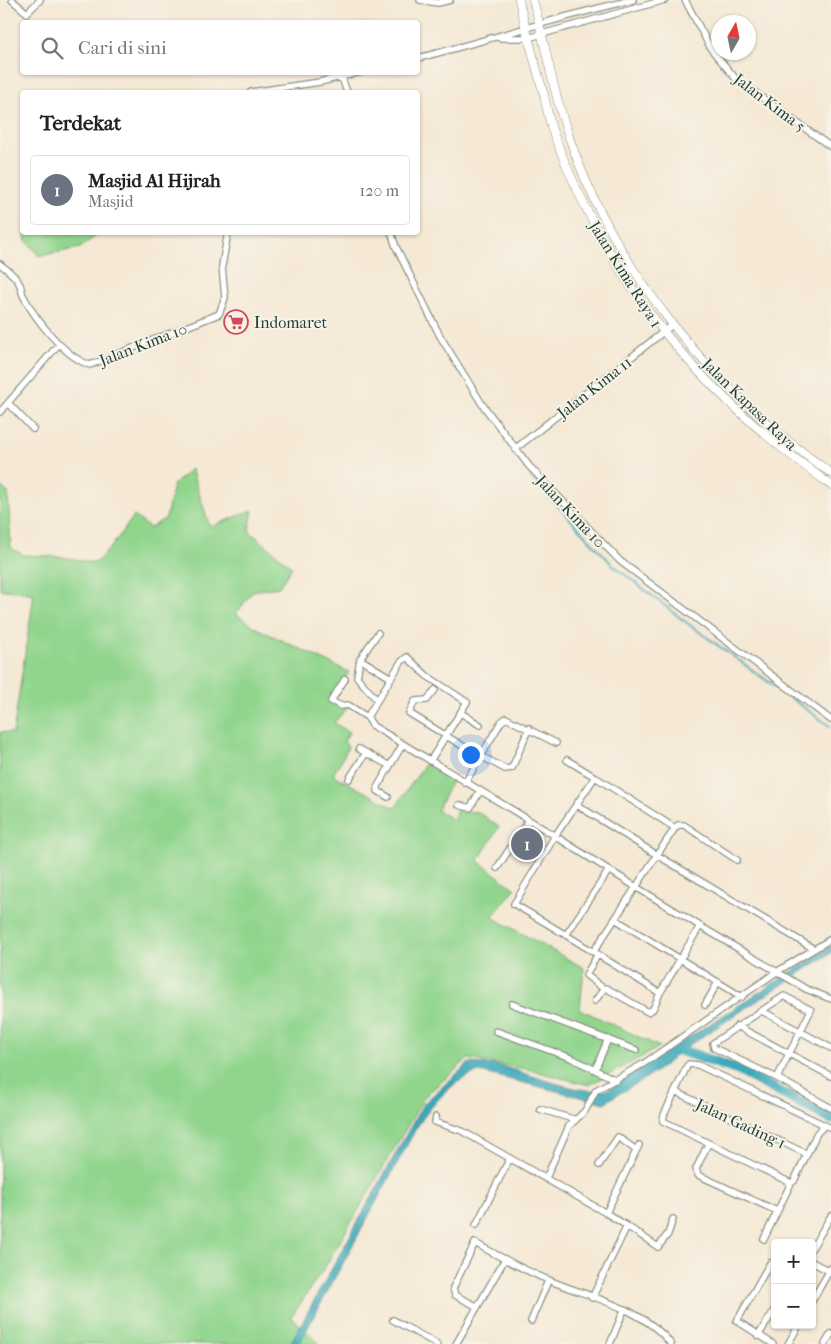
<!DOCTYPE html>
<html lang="id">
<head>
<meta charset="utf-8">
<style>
	:root { --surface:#fff; --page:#f6f6f6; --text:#222; --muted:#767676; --line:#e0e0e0; --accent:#d1495b }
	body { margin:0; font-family:"IM FELL French Canon",serif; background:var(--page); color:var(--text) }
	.controls { position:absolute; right:15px; bottom:15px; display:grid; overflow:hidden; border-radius:5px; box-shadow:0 1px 4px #0004 }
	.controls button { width:45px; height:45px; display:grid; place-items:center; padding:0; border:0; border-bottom:1px solid var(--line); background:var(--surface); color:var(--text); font:25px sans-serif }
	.compass { position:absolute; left:711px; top:15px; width:45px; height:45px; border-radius:50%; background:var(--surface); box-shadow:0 1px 4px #0004; rotate:9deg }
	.you { position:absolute; left:470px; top:754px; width:18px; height:18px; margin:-12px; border:4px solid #fff; border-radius:50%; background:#1a73e8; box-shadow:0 0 0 8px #1a73e833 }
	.badge { display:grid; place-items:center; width:32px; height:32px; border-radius:50%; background:var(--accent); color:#fff; font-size:16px; font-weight:700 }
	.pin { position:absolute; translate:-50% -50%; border:2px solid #fff; box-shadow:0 1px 5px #0006 }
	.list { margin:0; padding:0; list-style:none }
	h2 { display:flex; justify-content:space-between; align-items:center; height:65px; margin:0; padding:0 20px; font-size:21px }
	h2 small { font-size:16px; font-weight:400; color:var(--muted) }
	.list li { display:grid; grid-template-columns:32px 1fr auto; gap:15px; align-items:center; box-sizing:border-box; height:70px; margin:0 10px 10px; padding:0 10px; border:1px solid var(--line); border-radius:5px }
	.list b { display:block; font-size:19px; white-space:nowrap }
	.list p { margin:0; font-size:16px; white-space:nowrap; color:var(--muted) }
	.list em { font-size:16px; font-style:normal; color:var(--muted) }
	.icon { flex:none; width:28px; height:28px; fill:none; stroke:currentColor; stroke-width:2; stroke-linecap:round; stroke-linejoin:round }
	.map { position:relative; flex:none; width:831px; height:1344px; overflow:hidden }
	.search { position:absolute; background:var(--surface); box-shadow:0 1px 4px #0004; left:20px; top:20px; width:400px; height:55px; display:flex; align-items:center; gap:12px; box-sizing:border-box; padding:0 18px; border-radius:5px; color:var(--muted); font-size:19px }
	.panel { position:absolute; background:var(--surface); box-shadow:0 1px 4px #0004; left:20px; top:90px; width:400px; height:145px; border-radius:5px }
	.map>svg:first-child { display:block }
	.green { fill:#91d58d; stroke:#588960 }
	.water { fill:#3ba9ba; stroke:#2d7377 }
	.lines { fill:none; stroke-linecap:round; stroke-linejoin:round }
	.stream { stroke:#3ba9ba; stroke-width:2 }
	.river { stroke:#3ba9ba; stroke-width:11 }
	.street-casing { stroke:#8a9284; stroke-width:8 }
	.secondary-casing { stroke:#8a9284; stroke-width:9 }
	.street { stroke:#fff; stroke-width:5.5 }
	.secondary { stroke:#fff; stroke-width:8 }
	.labels { text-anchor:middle; stroke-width:4; stroke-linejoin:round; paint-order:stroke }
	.street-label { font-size:16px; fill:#1f3d34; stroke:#f7f3e8 }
	.poi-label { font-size:16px; fill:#1f3d34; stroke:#f7f3e8; text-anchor:start }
</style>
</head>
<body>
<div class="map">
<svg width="831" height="1344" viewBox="0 0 831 1344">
	<rect width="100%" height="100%" fill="#f7f3e8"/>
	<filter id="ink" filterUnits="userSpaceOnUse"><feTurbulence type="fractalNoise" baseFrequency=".02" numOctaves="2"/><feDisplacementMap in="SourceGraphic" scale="10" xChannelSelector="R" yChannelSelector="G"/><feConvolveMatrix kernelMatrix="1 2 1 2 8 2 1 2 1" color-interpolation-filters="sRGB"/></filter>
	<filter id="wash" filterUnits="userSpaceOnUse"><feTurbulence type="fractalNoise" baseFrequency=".0096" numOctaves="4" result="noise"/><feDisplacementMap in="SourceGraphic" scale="20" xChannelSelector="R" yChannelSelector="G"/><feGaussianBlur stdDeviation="1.12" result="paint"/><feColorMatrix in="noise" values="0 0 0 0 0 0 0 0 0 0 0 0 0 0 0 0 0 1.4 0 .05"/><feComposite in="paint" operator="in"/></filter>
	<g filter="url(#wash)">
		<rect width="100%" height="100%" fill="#f5e8d4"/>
		<path class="green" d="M26 233V232L100 233 80 248 39 256 25 239Z
			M191 469 210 527 253 510 249 531 292 567 279 587 253 591 236 614 260 630 349 672 331 699 348 707 334 723 349 732 344 741 348 748 333 775 395 808 425 764 452 781 437 810 453 820 457 810 478 812 499 827 478 861 515 889 492 917 584 968 580 1009 660 1047 589 1085 526 1069 468 1059 425 1096 325 1267 291 1317 320 1344H0V732L13 733 34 594 0 589V486L8 493 11 548 24 555 63 557 95 563 112 546 134 516 150 528 166 518 173 485Z"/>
		<path class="water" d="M831 946V953L680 1051C659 1074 630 1086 604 1103L480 1072C453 1078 431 1106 417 1127L299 1344H290L423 1104 469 1063C479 1064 490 1064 500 1066 532 1074 574 1094 607 1090Z"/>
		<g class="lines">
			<path class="stream" d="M530 476 613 565 683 620 831 727"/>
			<path class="river" d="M677 1049 738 1070 831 1119"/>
		</g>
	</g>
	<g filter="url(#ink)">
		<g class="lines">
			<g class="street-casing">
				<path id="street" d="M12 0 27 13 40 0
					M420 0 438 3 450 0
					M685 0 711 49 736 79 831 147
					M501 38H528L542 34 665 0
					M418 58C490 40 560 16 633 0
					M342 78 347 92
					M251 92 320 82 361 72
					M391 232 396 247 440 336 482 404 529 466 620 561 831 720
					M0 264C7 270 15 275 19 283 22 287 21 293 24 297 35 319 66 358 90 365L219 314 225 298 222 266 228 232
					M8 403 33 429
					M0 412 59 344
					M515 449 672 325
					M360 659 391 678
					M345 679 331 701 341 706 348 705 367 717
					M435 690 427 700 415 701 409 713 471 751
					M376 699 357 677 360 659 378 633
					M461 713 480 725
					M403 744 373 726 367 717 401 662 407 657 427 676 467 702 430 761
					M359 749 390 766
					M481 756 505 769 512 768 529 728
					M567 760 595 777
					M349 779 366 753
					M465 783 501 722 506 718 556 743
					M388 797 378 791V786L403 744 529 820
					M459 805 470 808 480 791
					M675 828 678 825H684L737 860
					M497 868 529 820 555 836 595 777 675 828 657 855 577 805
					M615 919 636 887 609 870 566 935 660 993 700 926 806 989 831 999
					M700 926 636 887 657 855 814 949
					M566 935 514 904 555 836 609 870
					M594 951 615 919 742 997
					M598 954 586 975 604 989
					M595 1001 603 990 606 988 648 1012 653 1009 660 993
					M512 1004 636 1050
					M705 1005 718 982
					M762 1011 831 1048
					M737 1026 831 1076
					M496 1031 571 1058 616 1080
					M595 1070 608 1039
					M777 1078 811 1010 784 996 713 1043 714 1048 777 1078 831 1108
					M676 1092 807 1154
					M540 1109 576 1120
					M436 1117 435 1122 462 1131 606 1213 639 1145
					M708 1144 696 1169 698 1175 777 1211
					M599 1165 618 1137 636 1150
					M546 1178 569 1126 585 1111 596 1090 643 1064 778 971 831 939
					M791 1183 663 1121 664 1115 687 1066 689 1064 698 1065 831 1128
					M476 1225 510 1158
					M627 1226 658 1247 668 1234 673 1219
					M764 1239 791 1183 794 1181 817 1133 824 1126
					M812 1248 831 1216
					M812 1262 829 1271
					M770 1263 737 1321 773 1344
					M592 1298 627 1226 606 1213
					M812 1301 831 1268
					M476 1306 455 1295 453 1288 475 1243C500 1257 525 1271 551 1281 591 1298 644 1308 671 1344
					M393 1320 437 1344
					M531 1321 548 1281
					M758 1336 775 1309
					M456 1344 505 1259
					M610 1344 624 1310
					M788 1344 799 1325
					M825 1344 831 1334"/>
			</g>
			<g class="secondary-casing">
				<path id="secondary" d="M519 0C526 32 535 63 544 95 547 108 549 122 554 135 613 289 697 390 831 485
					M533 0C545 42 552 87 566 128 612 269 711 389 831 473"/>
			</g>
			<use href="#street" class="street"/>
			<use href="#secondary" class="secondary"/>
		</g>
	</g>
	<defs>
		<g id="supermarket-ring" transform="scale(1.25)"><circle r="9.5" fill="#f7f3e8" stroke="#d1495b" stroke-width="1.5"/><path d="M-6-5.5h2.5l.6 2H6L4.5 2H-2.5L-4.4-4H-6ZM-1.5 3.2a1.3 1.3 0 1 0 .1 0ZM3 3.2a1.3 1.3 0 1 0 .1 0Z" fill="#d1495b"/></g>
	</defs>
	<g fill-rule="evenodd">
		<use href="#supermarket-ring" x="236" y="322"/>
	</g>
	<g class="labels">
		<g class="street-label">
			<text transform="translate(770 102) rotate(37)" y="6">Jalan Kima 5</text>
			<text transform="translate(626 274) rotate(58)" y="6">Jalan Kima Raya 1</text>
			<text transform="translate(143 344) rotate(-21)" y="6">Jalan Kima 10</text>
			<text transform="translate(594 387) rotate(-38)" y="6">Jalan Kima 11</text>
			<text transform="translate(750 404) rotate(44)" y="6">Jalan Kapasa Raya</text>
			<text transform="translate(571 511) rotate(47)" y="6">Jalan Kima 10</text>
			<text transform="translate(741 1123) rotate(25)" y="6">Jalan Gading 1</text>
		</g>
		<g class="poi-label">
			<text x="254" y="328">Indomaret</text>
		</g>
	</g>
</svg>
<div class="controls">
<button>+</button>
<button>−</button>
</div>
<svg class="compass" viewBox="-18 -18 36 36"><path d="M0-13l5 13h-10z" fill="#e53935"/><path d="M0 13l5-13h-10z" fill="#767676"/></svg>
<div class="you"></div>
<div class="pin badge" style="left:527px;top:844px;background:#6b7280">1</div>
<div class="search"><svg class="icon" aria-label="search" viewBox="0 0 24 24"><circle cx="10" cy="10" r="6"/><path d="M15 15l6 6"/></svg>Cari di sini</div>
<section class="panel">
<h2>Terdekat<small></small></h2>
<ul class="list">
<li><span class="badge" style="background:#6b7280">1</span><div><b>Masjid Al Hijrah</b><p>Masjid</p></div><em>120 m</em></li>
</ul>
</section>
</div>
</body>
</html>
